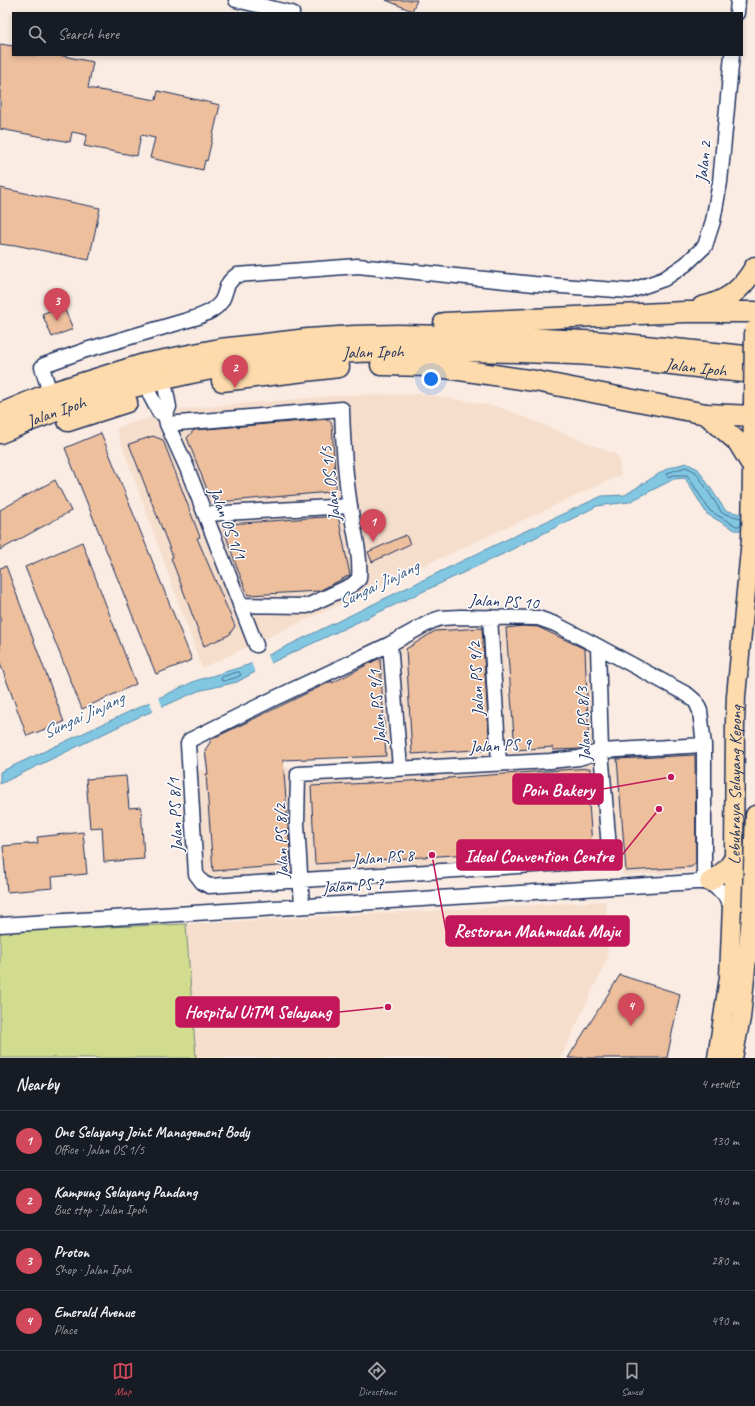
<!DOCTYPE html>
<html lang="en">
<head>
<meta charset="utf-8">
<style>
	:root { --surface:#171b24; --page:#20242c; --text:#f1f3f6; --muted:#9ea1a6; --line:#363941; --accent:#d1495b }
	body { margin:0; font-family:Caveat,sans-serif; background:var(--page); color:var(--text) }
	.you { position:absolute; left:431px; top:379px; width:14px; height:14px; margin:-10px; border:3px solid #fff; border-radius:50%; background:#1a73e8; box-shadow:0 0 0 6px #1a73e833 }
	.badge { display:grid; place-items:center; width:26px; height:26px; border-radius:50%; background:var(--accent); color:#fff; font-size:13px; font-weight:700 }
	.pin { position:absolute; translate:-50% -33px; filter:drop-shadow(0 1px 2px #0008) }
	.pin::after { content:''; position:absolute; top:21px; width:14px; height:12px; background:inherit; clip-path:polygon(0 0,100% 0,50% 100%) }
	.list { margin:0; padding:0; list-style:none }
	h2 { display:flex; justify-content:space-between; align-items:center; height:52px; margin:0; padding:0 16px; font-size:17px }
	h2 small { font-size:13px; font-weight:400; color:var(--muted) }
	.list li { display:grid; grid-template-columns:26px 1fr auto; gap:12px; align-items:center; box-sizing:border-box; height:60px; padding:0 16px; border-top:1px solid var(--line) }
	.list b { display:block; font-size:15px; white-space:nowrap }
	.list p { margin:0; font-size:13px; white-space:nowrap; color:var(--muted) }
	.list em { font-size:13px; font-style:normal; color:var(--muted) }
	.icon { flex:none; width:22px; height:22px; fill:none; stroke:currentColor; stroke-width:2; stroke-linecap:round; stroke-linejoin:round }
	.map { position:relative; flex:none; width:755px; height:1058px; overflow:hidden }
	.search { position:absolute; background:var(--surface); box-shadow:0 2px 6px #0003; left:12px; right:12px; top:12px; height:44px; display:flex; align-items:center; gap:10px; box-sizing:border-box; padding:0 14px; border-radius:0px; color:var(--muted); font-size:15px }
	.sheet { height:292px; background:var(--surface) }
	nav { display:flex; justify-content:space-around; align-items:center; box-sizing:border-box; height:56px; border-top:1px solid var(--line); background:var(--surface); font-size:11px; color:var(--muted) }
	nav a { display:grid; justify-items:center; gap:2px }
	nav .on { color:var(--accent) }
	.map>svg:first-child { display:block }
	.built { fill:#f6decd }
	.green { fill:#d1dc8f; stroke:#768676 }
	.water { fill:#81c7e2; stroke:#588aad }
	.pier { fill:#faece2 }
	.lines { fill:none; stroke-linecap:round; stroke-linejoin:round }
	.shore { stroke:#446c93; stroke-width:1 }
	.building { fill:#edbf9d; stroke:#1b2f5e }
	.minor-casing { stroke:#1b2f5e; stroke-width:17 }
	.major-casing { stroke:#1b2f5e; stroke-width:21 }
	.highway-casing { stroke:#1b2f5e; stroke-width:23 }
	.minor { stroke:#fff; stroke-width:14 }
	.major { stroke:#fedbac; stroke-width:18 }
	.highway { stroke:#fedbac; stroke-width:20 }
	.major-bridge-casing { stroke:#1b2f5e; stroke-width:21; stroke-linecap:butt }
	.major-bridge { stroke:#fedbac; stroke-width:18 }
	.labels { text-anchor:middle; stroke-width:3; stroke-linejoin:round; paint-order:stroke }
	.street-label { font-size:17px; fill:#1b2f5e; stroke:#fff }
	.water-label { font-size:18px; font-style:italic; fill:#3a5d86; stroke:#fff }
	.leader { fill:none; stroke:#c2185b; stroke-width:1.5 }
	.callout-dot { fill:#c2185b; stroke:#fff; stroke-width:1.5 }
	.callout { fill:#c2185b; stroke:#c2185b; stroke-width:1.5 }
	.callout-label { font-size:18px; text-anchor:middle; font-weight:bold; fill:#fff }
</style>
</head>
<body>
<div class="map">
<svg width="755" height="1058" viewBox="0 0 755 1058">
	<rect width="100%" height="100%" fill="#faece2"/>
	<filter id="ink" filterUnits="userSpaceOnUse"><feTurbulence type="fractalNoise" baseFrequency=".025" numOctaves="2"/><feDisplacementMap in="SourceGraphic" scale="8" xChannelSelector="R" yChannelSelector="G"/><feConvolveMatrix kernelMatrix="1 2 1 2 8 2 1 2 1" color-interpolation-filters="sRGB"/></filter>
	<g filter="url(#ink)">
		<path class="built" d="M426 394 499 407 618 455 621 475 202 668 116 428 178 409 346 395Z
			M536 621 594 648 597 755 700 748V871L623 875 621 856 210 882 199 872 195 770 288 768 294 774 349 773 339 672 433 624Z
			M606 901 608 957 561 1058H196L186 924Z"/>
		<path class="green" d="M186 924 196 1058H0V931Z"/>
		<path class="water" d="M686 463 698 469 725 510 744 515 755 531 735 530 707 514 685 478 674 479 629 502 597 506 503 554 275 661 237 682 198 691 130 721 0 784V772L195 681 248 665 497 544 602 496 625 495 668 468Z"/>
		<path class="pier" d="M267 653 272 665 256 674 250 661Z
			M158 696 163 708 154 712 149 701Z"/>
		<g class="lines">
			<path class="shore" d="M741 526H736L710 511 687 475H673L668 477 666 474 670 472 686 467 696 472 722 513 741 518
				M239 672 241 675 235 678 223 681 221 680 222 677Z"/>
		</g>
		<path class="building" d="M386 0H417L412 11Z
			M0 44 13 46V55H58L93 62 88 88 156 100 158 91 220 105 207 161 205 160 203 170 150 158 155 138 141 135 137 156 84 146 87 135 72 132 70 142 0 129Z
			M0 188 100 208 89 260 15 245 14 246 0 244Z
			M63 305 73 329 52 337 42 314Z
			M328 419 332 424 336 487 329 492 219 502 210 497 187 438 194 430Z
			M101 433 192 660 156 674 65 448Z
			M153 436 163 440 200 537 197 538 235 626 229 635 204 646 171 558 173 557 129 444Z
			M55 480 71 511 0 550V510Z
			M338 516 350 575 319 591 248 595 237 568 224 530 229 524Z
			M406 535 410 544 372 562 368 552Z
			M82 542 136 684 82 709 25 567Z
			M6 566 64 722 27 736 0 663V568Z
			M523 626 538 627 585 649 589 746 581 749 553 750V747L515 750 506 628Z
			M482 628 490 749 412 754 406 649 435 631Z
			M380 658 386 756 283 760 291 865 213 871 206 774H208L205 750 212 739 332 681V683Z
			M695 755 696 863 691 867 626 871 617 759Z
			M590 768 591 803H589L592 846 315 864 311 786 448 779V778Z
			M126 776 129 808 141 807 144 859 104 862 102 827 90 828 86 779Z
			M83 832 87 874 52 877 53 888 7 892 3 846 38 843 37 837Z
			M620 975 680 994 667 1058H568Z"/>
		<g class="lines">
			<g class="minor-casing">
				<path id="minor" d="M236 0 292 13
					M737 13 738 0
					M166 391 169 407 165 415 167 424 187 468 256 645
					M50 393 42 367 44 365 86 350 198 317C207 313 215 310 221 302 228 291 223 285 237 275L358 266 534 284 630 291 664 279 686 264 705 246 713 221 720 182 732 55
					M150 395 159 412 165 415
					M167 424 342 409C343 442 345 474 350 506 354 531 361 554 359 579L352 585 307 606 240 605
					M205 514 350 506
					M490 617 499 763
					M390 644 400 768
					M598 647 601 751 609 848 607 855 597 861 209 886 202 882 196 874 188 744 190 740 275 698 390 644 432 621 441 618 460 617 538 618 555 624 590 642 688 695 696 702 700 711 704 745V882
					M709 882 724 894 731 906
					M302 906 297 824 298 774 550 761 579 758 601 751 704 745
					M0 925 712 881"/>
			</g>
			<g class="major-casing">
				<g id="major">
					<path d="M709 882 726 869 734 858"/>
					<path id="s1" d="M717 1058 729 977 734 858 735 723 736 696 751 539 753 404"/>
					<path d="M733 1058 741 1018 751 917 755 815"/>
				</g>
			</g>
			<g class="highway-casing">
				<g id="highway">
					<path d="M702 307C727 301 742 290 755 267"/>
					<path d="M444 323 685 312H755"/>
					<path d="M381 365 431 366 474 372 535 381 706 414 755 416"/>
					<path d="M222 381 339 367"/>
					<path d="M0 414 50 393 144 364 220 349 308 339 354 336 398 335 502 337 604 342 755 357"/>
					<path d="M706 414 738 442 752 465"/>
					<path d="M68 421 127 402"/>
					<path id="s2" d="M0 433C89 395 183 371 278 358 339 350 402 351 463 351 509 352 556 352 602 356 653 361 704 369 755 373"/>
				</g>
			</g>
			<use href="#minor" class="minor"/>
			<use href="#major" class="major"/>
			<use href="#highway" class="highway"/>
			<g class="major-bridge-casing">
				<path id="major-bridge" d="M753 404 754 330"/>
			</g>
			<use href="#major-bridge" class="major-bridge"/>
		</g>
	</g>
	<g class="labels">
		<g class="street-label">
			<text transform="translate(703 162) rotate(-84)" y="6">Jalan 2</text>
			<text dy="6" stroke="none"><textPath href="#s2" startOffset="384">Jalan Ipoh</textPath></text>
			<text dy="6" stroke="none"><textPath href="#s2" startOffset="708">Jalan Ipoh</textPath></text>
			<text dy="6" stroke="none"><textPath href="#s2" startOffset="60">Jalan Ipoh</textPath></text>
			<text transform="translate(330 484) rotate(-97)" y="6">Jalan OS 1/5</text>
			<text transform="translate(228 523) rotate(69)" y="6">Jalan OS 1/1</text>
			<text transform="translate(504 601) rotate(3)" y="6">Jalan PS 10</text>
			<text transform="translate(476 679) rotate(-93)" y="6">Jalan PS 9/2</text>
			<text transform="translate(377 707) rotate(-95)" y="6">Jalan PS 9/1</text>
			<text transform="translate(583 724) rotate(-93)" y="6">Jalan PS 8/3</text>
			<text transform="translate(500 745) rotate(-3)" y="6">Jalan PS 9</text>
			<text dy="6" stroke="none"><textPath href="#s1" startOffset="274">Lebuhraya Selayang Kepong</textPath></text>
			<text transform="translate(175 815) rotate(-93)" y="6">Jalan PS 8/1</text>
			<text transform="translate(281 841) rotate(-92)" y="6">Jalan PS 8/2</text>
			<text transform="translate(383 857) rotate(-4)" y="6">Jalan PS 8</text>
			<text transform="translate(353 885) rotate(-4)" y="6">Jalan PS 7</text>
		</g>
		<g class="water-label">
			<text transform="translate(378 584) rotate(-26)" y="6">Sungai Jinjang</text>
			<text transform="translate(83 715) rotate(-25)" y="6">Sungai Jinjang</text>
		</g>
	</g>
	<path class="leader" d="M671 777L603 789M659 809L622 855M432 855L446 931M388 1007L339 1012"/>
	<g class="callout-dot">
		<circle cx="671" cy="777" r="4"/>
		<circle cx="659" cy="809" r="4"/>
		<circle cx="432" cy="855" r="4"/>
		<circle cx="388" cy="1007" r="4"/>
	</g>
	<g class="callout">
		<rect x="513" y="774" width="90" height="30" rx="4"/>
		<rect x="457" y="840" width="165" height="30" rx="4"/>
		<rect x="446" y="916" width="183" height="30" rx="4"/>
		<rect x="176" y="997" width="163" height="30" rx="4"/>
	</g>
	<g class="callout-label">
		<text x="558" y="796">Poin Bakery</text>
		<text x="539" y="862">Ideal Convention Centre</text>
		<text x="537" y="937">Restoran Mahmudah Maju</text>
		<text x="258" y="1018">Hospital UiTM Selayang</text>
	</g>
</svg>
<div class="you"></div>
<div class="pin badge" style="left:373px;top:542px">1</div>
<div class="pin badge" style="left:235px;top:388px">2</div>
<div class="pin badge" style="left:57px;top:321px">3</div>
<div class="pin badge" style="left:631px;top:1026px">4</div>
<div class="search"><svg class="icon" aria-label="search" viewBox="0 0 24 24"><circle cx="10" cy="10" r="6"/><path d="M15 15l6 6"/></svg>Search here</div>
</div>
<section class="sheet">
<h2>Nearby<small>4 results</small></h2>
<ul class="list">
<li><span class="badge">1</span><div><b>One Selayang Joint Management Body</b><p>Office · Jalan OS 1/5</p></div><em>130 m</em></li>
<li><span class="badge">2</span><div><b>Kampung Selayang Pandang</b><p>Bus stop · Jalan Ipoh</p></div><em>140 m</em></li>
<li><span class="badge">3</span><div><b>Proton</b><p>Shop · Jalan Ipoh</p></div><em>280 m</em></li>
<li><span class="badge">4</span><div><b>Emerald Avenue</b><p>Place</p></div><em>490 m</em></li>
</ul>
</section>
<nav>
<a class="on"><svg class="icon" aria-label="map" viewBox="0 0 24 24"><path d="M3 6l6-2 6 2 6-2v14l-6 2-6-2-6 2zM9 4v14M15 6v14"/></svg>Map</a>
<a><svg class="icon" aria-label="directions" viewBox="0 0 24 24"><path d="M12 3l9 9-9 9-9-9zM9 14v-3h6M13 9l2 2-2 2"/></svg>Directions</a>
<a><svg class="icon" aria-label="saved" viewBox="0 0 24 24"><path d="M7 4h10v16l-5-4-5 4z"/></svg>Saved</a>
</nav>
</body>
</html>
